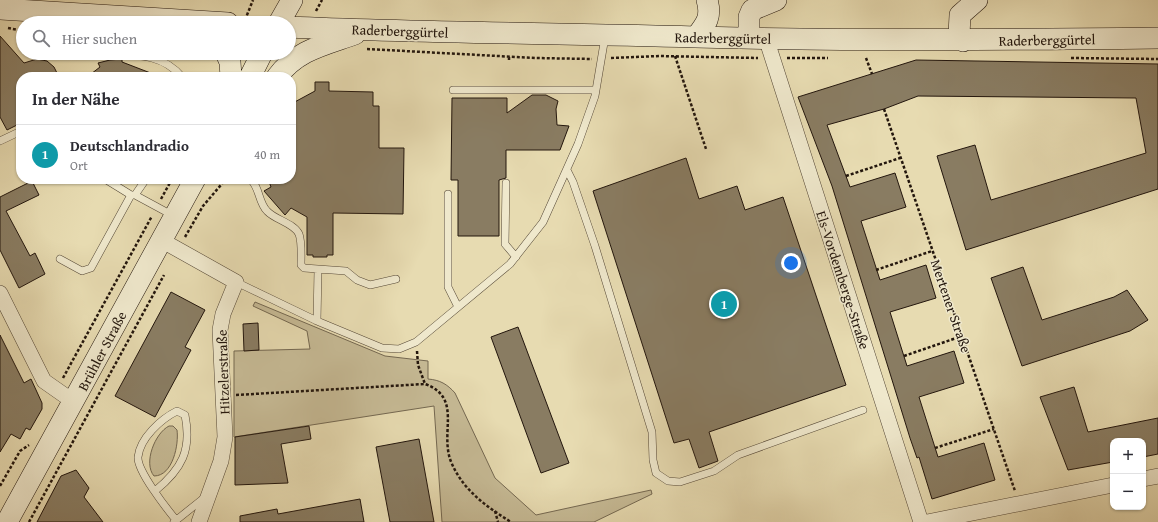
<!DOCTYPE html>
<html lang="de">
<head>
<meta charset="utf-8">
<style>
	:root { --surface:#fff; --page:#f2f2f3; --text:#2b2b33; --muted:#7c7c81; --line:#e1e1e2; --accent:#d93025 }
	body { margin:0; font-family:"Gentium Book Plus",serif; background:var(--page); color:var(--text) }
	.controls { position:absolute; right:12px; bottom:12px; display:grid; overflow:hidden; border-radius:8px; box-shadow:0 1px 3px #0004 }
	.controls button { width:36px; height:36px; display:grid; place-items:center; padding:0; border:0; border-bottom:1px solid var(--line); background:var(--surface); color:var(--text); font:20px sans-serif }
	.you { position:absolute; left:791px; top:263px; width:14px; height:14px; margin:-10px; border:3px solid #fff; border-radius:50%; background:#1a73e8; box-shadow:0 0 0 6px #1a73e833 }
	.badge { display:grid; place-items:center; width:26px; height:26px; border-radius:50%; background:var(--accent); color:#fff; font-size:13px; font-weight:700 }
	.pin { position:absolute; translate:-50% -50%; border:2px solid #fff; box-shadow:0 1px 4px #0006 }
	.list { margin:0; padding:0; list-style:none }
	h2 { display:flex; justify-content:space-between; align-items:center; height:52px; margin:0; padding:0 16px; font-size:17px }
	h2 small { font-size:13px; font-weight:400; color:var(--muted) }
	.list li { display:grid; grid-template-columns:26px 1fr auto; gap:12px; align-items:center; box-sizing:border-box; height:60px; padding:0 16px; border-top:1px solid var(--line) }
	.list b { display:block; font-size:15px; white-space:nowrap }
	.list p { margin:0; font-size:13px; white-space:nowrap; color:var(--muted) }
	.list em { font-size:13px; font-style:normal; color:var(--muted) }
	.icon { flex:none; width:22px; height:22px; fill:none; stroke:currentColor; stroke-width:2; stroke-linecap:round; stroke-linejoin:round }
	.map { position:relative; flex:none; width:1158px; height:522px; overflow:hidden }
	.search { position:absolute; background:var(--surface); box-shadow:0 1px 3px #0004; left:16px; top:16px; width:280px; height:44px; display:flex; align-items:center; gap:10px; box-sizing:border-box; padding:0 14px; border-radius:22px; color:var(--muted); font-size:15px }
	.panel { position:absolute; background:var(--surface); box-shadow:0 1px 3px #0004; left:16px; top:72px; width:280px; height:112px; border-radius:16px }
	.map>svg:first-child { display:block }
	.green { fill:#c6ba95; stroke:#746851 }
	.building { fill:#897c62; stroke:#23160d }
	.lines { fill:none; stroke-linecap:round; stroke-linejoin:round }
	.service-casing { stroke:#544736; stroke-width:8 }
	.minor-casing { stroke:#544736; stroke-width:16 }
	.secondary-casing { stroke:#23160d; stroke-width:22 }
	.path { stroke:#23160d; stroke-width:2.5; stroke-dasharray:3 2; stroke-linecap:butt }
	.service { stroke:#efe8cc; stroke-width:7 }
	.minor { stroke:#efe8cc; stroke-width:15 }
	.secondary { stroke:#efe8cc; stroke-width:21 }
	.labels { text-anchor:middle; stroke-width:3; stroke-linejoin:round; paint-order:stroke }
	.street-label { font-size:14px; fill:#23160d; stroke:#efe8cc }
</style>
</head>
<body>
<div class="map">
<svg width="1158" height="522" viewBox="0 0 1158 522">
	<rect width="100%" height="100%" fill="#e7dbb1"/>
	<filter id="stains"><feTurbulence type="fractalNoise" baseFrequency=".005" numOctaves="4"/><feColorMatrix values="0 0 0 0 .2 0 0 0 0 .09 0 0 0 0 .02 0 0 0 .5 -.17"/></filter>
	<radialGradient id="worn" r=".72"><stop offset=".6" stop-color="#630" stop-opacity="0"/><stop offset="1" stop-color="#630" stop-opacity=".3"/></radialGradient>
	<path class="green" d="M255 302 385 356 428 361V379C440 380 447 384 455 393L495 478 536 515 651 490 652 494 594 522H442L434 406 234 437V351L310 349 307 331 253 306Z
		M169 426H173L177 430C179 444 173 476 154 476 143 463 155 433 169 426Z"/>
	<path class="building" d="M0 36 24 63 37 59 47 61 54 67 59 77H21V123L7 130 0 117Z
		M122 59V62L161 77H87L100 67 98 63 110 60Z
		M916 60 1158 64V189L966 250 937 156 975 145 991 200 1146 153 1136 98 918 96 884 109 827 125 850 187 895 173 906 207 861 221 880 280 926 265 936 298 890 312 907 366 954 351 964 383 919 397 938 457 984 443 995 480 932 499 919 457 917 458 910 438 832 186 798 97Z
		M315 82H329V91L373 92V106H379V148H404L403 214 333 213V255H327V257H313V255H307V217L291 208 285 215 264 191 271 187 268 179H291V104L315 91Z
		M532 95H546L558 101 556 109 557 125 569 126 560 150H506V178L499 180V236H458V180H451L452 98H507V113Z
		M686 158 699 199 737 186 745 210 783 197 846 385 709 432 718 461 699 468 689 439 674 443 593 191Z
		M32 181 39 195 6 211 30 256 35 253 45 274 19 288 0 250V197Z
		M1023 267 1042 320 1114 297 1127 290 1148 320 1130 331 1022 366 991 278Z
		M171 292 205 310 185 347 191 350 155 417 115 396Z
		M258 323 259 350 244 351 243 324Z
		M518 327 569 463 541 473 491 337Z
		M0 335 24 383 31 379 42 403V409L30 430 26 428 20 439 11 434 0 452Z
		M1074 387 1088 432 1158 418V454L1143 457V441H1113V462L1068 470 1040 397Z
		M309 426 311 439 281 444 288 483 235 485V437Z
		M419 439 434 522H390L376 447Z
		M76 470 89 488 84 497 103 522H37L61 476Z
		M360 499 364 522H240V516L277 509 278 514Z"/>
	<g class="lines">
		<g class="service-casing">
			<path id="service" d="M95 53C100 54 107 54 113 54 139 55 164 55 182 77
				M453 90H596
				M0 141 21 131
				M567 170 573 182 595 246 652 432 653 460 656 473 668 481 680 482 714 471 738 455 863 410
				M105 179 131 195
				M250 179C260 187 258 202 267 211 275 220 294 223 299 234 302 242 301 256 301 265L304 268 346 271 357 280 370 285 396 279
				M506 183 505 244 516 257
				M448 194V287L458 307
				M135 195 146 179
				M60 259 82 271 91 268 131 195H135L172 215
				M236 282 317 321 382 348 399 349 416 342 510 264 543 222 578 144 595 96 605 37
				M317 321 318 270
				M155 491C182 469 192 450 185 415L177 411C161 419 140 438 138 457 137 471 167 509 176 520
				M174 522 204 498"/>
		</g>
		<g class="minor-casing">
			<path id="minor" d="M766 38 921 522
				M161 240 236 282 223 314 220 330 225 437 221 461 199 522
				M0 293 44 381 74 402
				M1143 479 1158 476
				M927 522 1113 485"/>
		</g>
		<g class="secondary-casing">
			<path id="secondary" d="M0 9 228 23
				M279 23 292 0
				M289 27C424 33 560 33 695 37 849 41 1004 40 1158 38
				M696 37C706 24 712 17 707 0
				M749 38V17L752 10 776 0
				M963 41 959 35 960 15 977 0
				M226 53 230 62 231 77
				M250 77 262 53
				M277 77C297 50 324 45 355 34
				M7 522 195 179"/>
		</g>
		<path class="path" d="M316 11 322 0
			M245 20 253 0
			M8 28 23 31
			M367 49 535 58 592 59
			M675 56 706 149
			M509 57V61
			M611 58 659 56 758 58
			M787 58H828
			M866 58 872 74
			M1071 58 1158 59
			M884 109 1015 491
			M846 176 900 158
			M161 199 172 179
			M185 237 203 206 226 179
			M876 270 932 251
			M417 351 418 365 425 384
			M904 356 962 336
			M63 378 152 216
			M236 395 425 384C464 398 438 434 452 464 464 491 487 507 511 522
			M935 448 994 429
			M0 486 20 451 29 445
			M495 511 498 522
			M29 522 164 275"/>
		<use href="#service" class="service"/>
		<use href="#minor" class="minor"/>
		<use href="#secondary" class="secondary"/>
	</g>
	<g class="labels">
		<g class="street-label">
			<text transform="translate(400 31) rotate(2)" y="5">Raderberggürtel</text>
			<text transform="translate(723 38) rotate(1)" y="5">Raderberggürtel</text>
			<text transform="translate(1047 40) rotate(-1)" y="5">Raderberggürtel</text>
			<text transform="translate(843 280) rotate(72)" y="5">Els-Vordemberge-Straße</text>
			<text transform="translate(951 306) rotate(71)" y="5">Mertener Straße</text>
			<text transform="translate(102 351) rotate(-62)" y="5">Brühler Straße</text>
			<text transform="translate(223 372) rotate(-92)" y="5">Hitzelerstraße</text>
		</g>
	</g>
	<rect width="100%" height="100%" filter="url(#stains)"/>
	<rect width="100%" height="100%" fill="url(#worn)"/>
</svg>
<div class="controls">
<button>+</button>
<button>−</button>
</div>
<div class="you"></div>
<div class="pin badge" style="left:724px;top:304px;background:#0f9aa8">1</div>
<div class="search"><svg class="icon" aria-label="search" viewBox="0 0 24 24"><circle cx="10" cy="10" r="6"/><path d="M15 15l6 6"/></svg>Hier suchen</div>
<section class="panel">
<h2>In der Nähe<small></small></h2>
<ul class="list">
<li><span class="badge" style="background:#0f9aa8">1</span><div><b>Deutschlandradio</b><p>Ort</p></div><em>40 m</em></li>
</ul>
</section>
</div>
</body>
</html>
